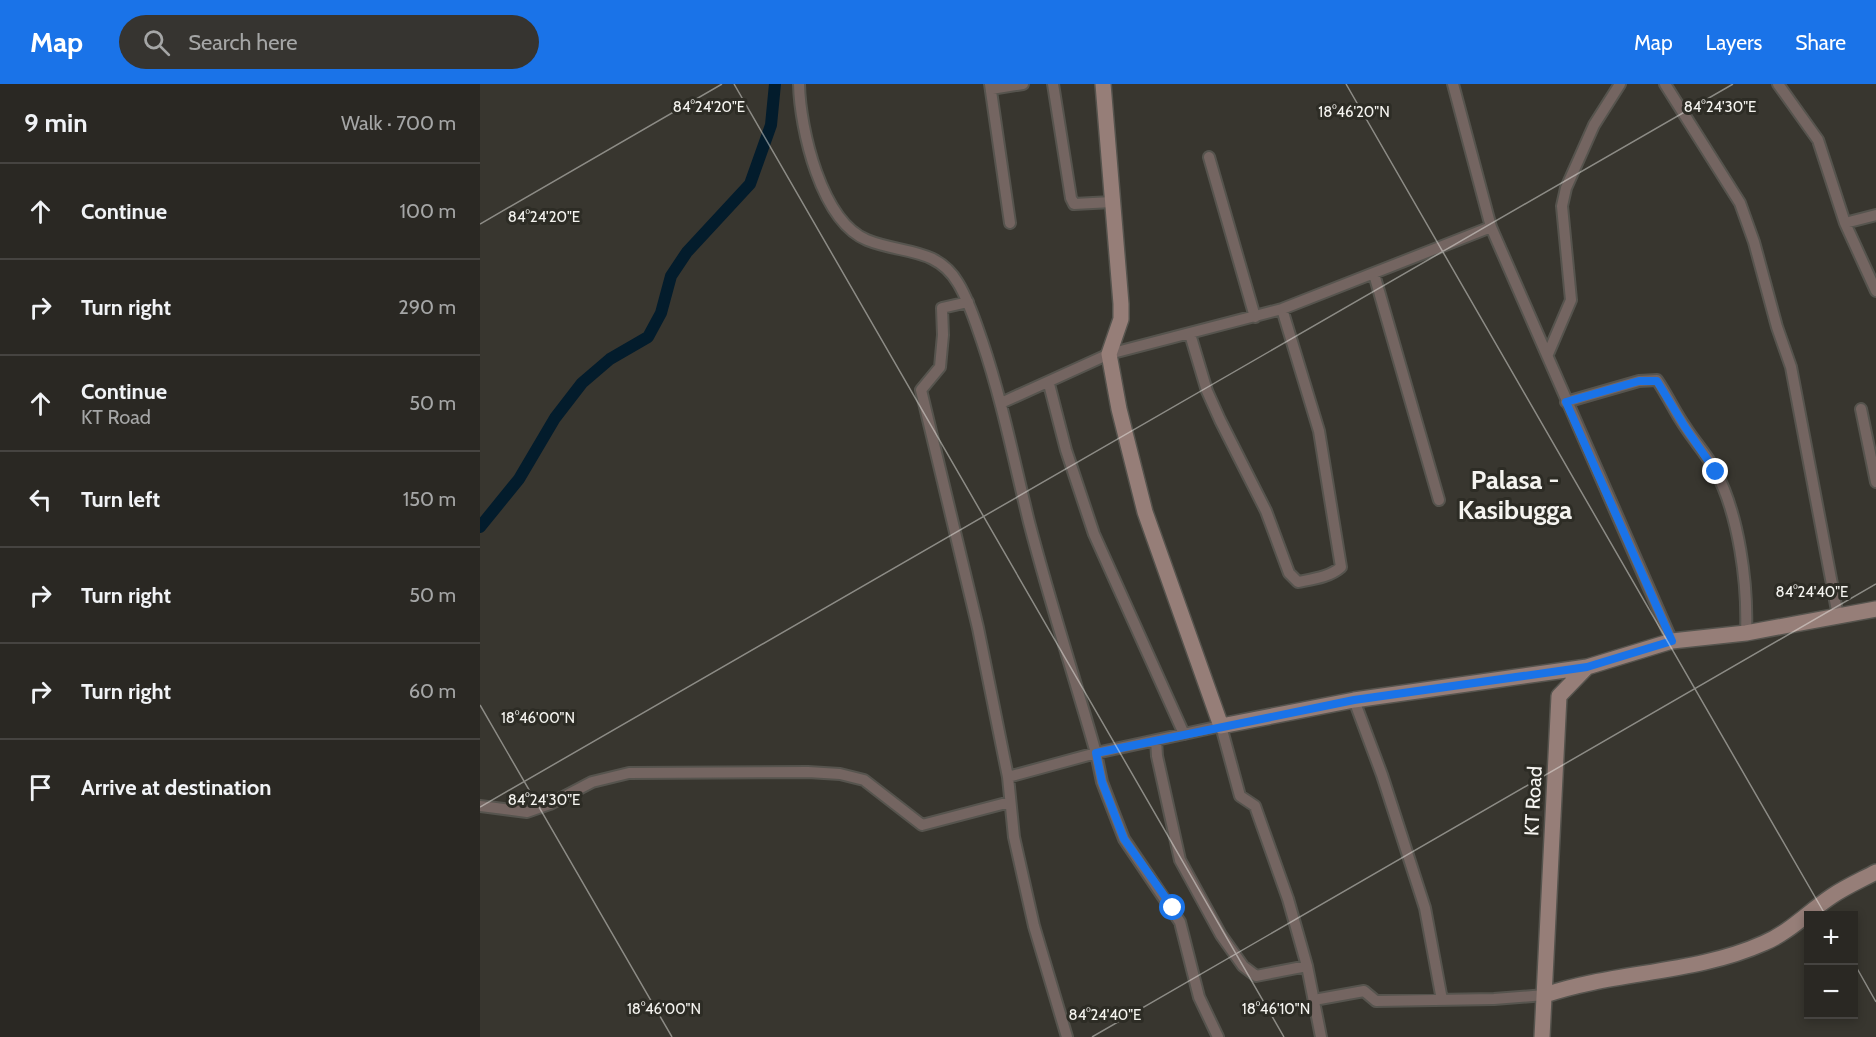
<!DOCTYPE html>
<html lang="en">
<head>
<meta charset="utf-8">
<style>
	:root { --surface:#2a2823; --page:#363430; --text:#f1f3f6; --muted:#a5a6a6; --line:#464441; --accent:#1a73e8 }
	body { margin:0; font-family:Cabin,sans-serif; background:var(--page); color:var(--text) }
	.controls { position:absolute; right:18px; bottom:18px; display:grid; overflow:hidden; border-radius:0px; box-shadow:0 3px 9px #0003 }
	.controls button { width:54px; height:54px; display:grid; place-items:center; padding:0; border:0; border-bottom:2px solid var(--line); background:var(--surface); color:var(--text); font:30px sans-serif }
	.stop { position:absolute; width:18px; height:18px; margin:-14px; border:4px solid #1a73e8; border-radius:50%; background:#fff }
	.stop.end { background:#1a73e8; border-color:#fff; box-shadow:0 2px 6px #0008 }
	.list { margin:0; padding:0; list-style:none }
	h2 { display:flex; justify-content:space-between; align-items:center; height:78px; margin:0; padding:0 24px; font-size:26px }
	h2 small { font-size:20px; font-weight:400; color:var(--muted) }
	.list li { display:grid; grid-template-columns:39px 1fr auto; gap:18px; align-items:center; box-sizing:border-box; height:96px; padding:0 24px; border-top:2px solid var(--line) }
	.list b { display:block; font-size:22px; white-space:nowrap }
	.list p { margin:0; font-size:20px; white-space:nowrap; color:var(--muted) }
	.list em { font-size:20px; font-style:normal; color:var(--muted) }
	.icon { flex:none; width:33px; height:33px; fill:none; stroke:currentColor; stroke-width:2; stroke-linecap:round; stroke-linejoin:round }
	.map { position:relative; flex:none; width:1396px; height:953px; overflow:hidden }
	header { display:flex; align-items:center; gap:36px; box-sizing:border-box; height:84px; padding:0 30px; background:var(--accent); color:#fff }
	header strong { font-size:28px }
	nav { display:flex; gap:33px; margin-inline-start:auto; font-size:21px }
	.search { width:420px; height:54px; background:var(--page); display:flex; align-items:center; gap:15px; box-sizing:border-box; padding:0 21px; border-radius:33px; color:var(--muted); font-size:22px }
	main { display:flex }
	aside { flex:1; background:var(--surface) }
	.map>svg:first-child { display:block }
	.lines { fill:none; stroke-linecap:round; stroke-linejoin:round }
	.canal { stroke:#031c2c; stroke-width:12 }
	.street-casing { stroke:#56544e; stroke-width:14 }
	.secondary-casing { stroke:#56544e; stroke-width:18 }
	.street { stroke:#746561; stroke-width:10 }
	.secondary { stroke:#967e78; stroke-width:15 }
	.route { stroke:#1a73e8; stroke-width:8 }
	.ticks { fill:none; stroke:#f5f4f0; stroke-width:1.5; stroke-opacity:0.45 }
	.labels { text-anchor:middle; stroke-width:6; stroke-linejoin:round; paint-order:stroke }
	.street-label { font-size:20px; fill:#f5f4f0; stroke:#2d2c25 }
	.district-label { font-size:26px; font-weight:bold; fill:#f5f4f0; stroke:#2d2c25 }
	.ticks-label { font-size:15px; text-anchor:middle; fill:#f5f4f0; stroke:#2d2c25; stroke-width:6; stroke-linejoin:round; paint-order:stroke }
</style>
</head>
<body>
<header>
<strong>Map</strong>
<div class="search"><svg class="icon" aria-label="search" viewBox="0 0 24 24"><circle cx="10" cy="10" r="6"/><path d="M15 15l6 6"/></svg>Search here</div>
<nav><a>Map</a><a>Layers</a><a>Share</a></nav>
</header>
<main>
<aside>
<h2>9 min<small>Walk · 700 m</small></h2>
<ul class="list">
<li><svg class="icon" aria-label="ahead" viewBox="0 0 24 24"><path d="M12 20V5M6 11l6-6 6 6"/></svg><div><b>Continue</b></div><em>100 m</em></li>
<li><svg class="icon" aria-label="right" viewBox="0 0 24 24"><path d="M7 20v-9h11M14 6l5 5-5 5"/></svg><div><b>Turn right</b></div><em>290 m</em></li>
<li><svg class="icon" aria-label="ahead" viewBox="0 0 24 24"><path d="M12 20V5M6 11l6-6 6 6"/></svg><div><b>Continue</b><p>KT Road</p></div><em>50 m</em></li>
<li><svg class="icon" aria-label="left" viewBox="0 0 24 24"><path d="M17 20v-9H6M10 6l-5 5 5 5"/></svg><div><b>Turn left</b></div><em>150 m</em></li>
<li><svg class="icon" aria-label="right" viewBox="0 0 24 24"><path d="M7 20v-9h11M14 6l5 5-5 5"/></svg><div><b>Turn right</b></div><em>50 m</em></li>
<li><svg class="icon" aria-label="right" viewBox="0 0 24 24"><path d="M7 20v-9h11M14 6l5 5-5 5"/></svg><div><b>Turn right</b></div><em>60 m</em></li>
<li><svg class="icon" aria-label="arrive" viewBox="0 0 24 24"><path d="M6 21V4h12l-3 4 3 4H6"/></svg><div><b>Arrive at destination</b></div></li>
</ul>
</aside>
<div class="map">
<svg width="1396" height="953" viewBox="0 0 1396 953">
	<rect width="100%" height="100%" fill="#38362f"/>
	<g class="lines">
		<path class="canal" d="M0 443 39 395 75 334 102 299 130 275 168 253 181 229 191 192 207 168 270 100 291 41 295 0"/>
		<g class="street-casing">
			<path id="street" d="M319 0C320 45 341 137 387 156 421 170 457 163 478 199 489 217 495 237 502 257 522 316 534 377 549 438 569 515 594 592 616 669L622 698 644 755 700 838 719 913 738 953
				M510 0 530 139
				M573 0 591 114 594 120 632 118
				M973 0 1011 143 1192 557
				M1185 0 1260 119 1274 158 1297 243 1311 283 1358 532
				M1298 0 1338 56 1365 139 1396 207
				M511 5 543 0
				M729 73 775 233
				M1365 139 1396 131
				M894 190 959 416
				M488 218 462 224 463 251 460 283 441 306 498 544 528 693 534 753 554 842 587 953
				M710 250 727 307 740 336 786 427 809 489 818 498C833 495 850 493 861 483L839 347 802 225
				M1068 270 1091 216 1082 122 1086 104 1114 41 1140 0
				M569 300 586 366 614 450 704 650
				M1086 318 1159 297 1177 296C1188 312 1195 329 1206 344 1215 358 1227 371 1235 386 1259 430 1268 500 1266 549
				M521 319 629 270 802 225 1011 143
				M1381 325 1396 398
				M874 616 902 691 945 824 962 916
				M676 656 677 672 700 776 741 851 763 882 776 892 827 882
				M528 693 616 669 741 642 760 712 775 722 808 815 827 882 841 953
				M0 722 47 728 70 720 112 698 149 689 328 688 360 690 384 696 442 741 530 718
				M834 916 884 907 896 917 1014 915 1065 911"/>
		</g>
		<g class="secondary-casing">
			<path id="secondary" d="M623 0 641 220V235L629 270 639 325 665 428 741 642 874 616 1107 583
				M1065 911C1135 887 1215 890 1284 859 1310 848 1328 828 1352 812 1365 803 1381 796 1396 788
				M1062 953 1079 612 1107 583 1192 557 1266 549 1396 525"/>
		</g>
		<use href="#street" class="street"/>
		<use href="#secondary" class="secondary"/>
	</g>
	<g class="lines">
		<path class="route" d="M693 824 644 755 622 698 616 669 874 616 1107 583 1192 557 1086 318 1159 297H1177L1205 343 1236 388"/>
	</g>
	<path class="ticks" d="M254 0 804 953M866 0 1346 832M0 140 242 0M0 621 192 953M0 723 1253 0M1374 879 1396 918M612 953 1396 500"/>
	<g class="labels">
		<g class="street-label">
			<text transform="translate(1053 717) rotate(-87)" y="7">KT Road</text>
		</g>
		<g class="district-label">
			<text x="1035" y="405">Palasa -<tspan x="1035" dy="30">Kasibugga</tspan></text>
		</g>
	</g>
	<g class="ticks-label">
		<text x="229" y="28">84°24'20"E</text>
		<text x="1240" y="28">84°24'30"E</text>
		<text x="874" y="33">18°46'20"N</text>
		<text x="64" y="138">84°24'20"E</text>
		<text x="1332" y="513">84°24'40"E</text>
		<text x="58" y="639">18°46'00"N</text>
		<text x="64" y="721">84°24'30"E</text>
		<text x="184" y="930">18°46'00"N</text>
		<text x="796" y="930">18°46'10"N</text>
		<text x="625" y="936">84°24'40"E</text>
	</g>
</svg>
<div class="controls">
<button>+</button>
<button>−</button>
</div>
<div class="stop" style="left:693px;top:824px"></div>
<div class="stop end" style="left:1236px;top:388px"></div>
</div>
</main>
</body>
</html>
